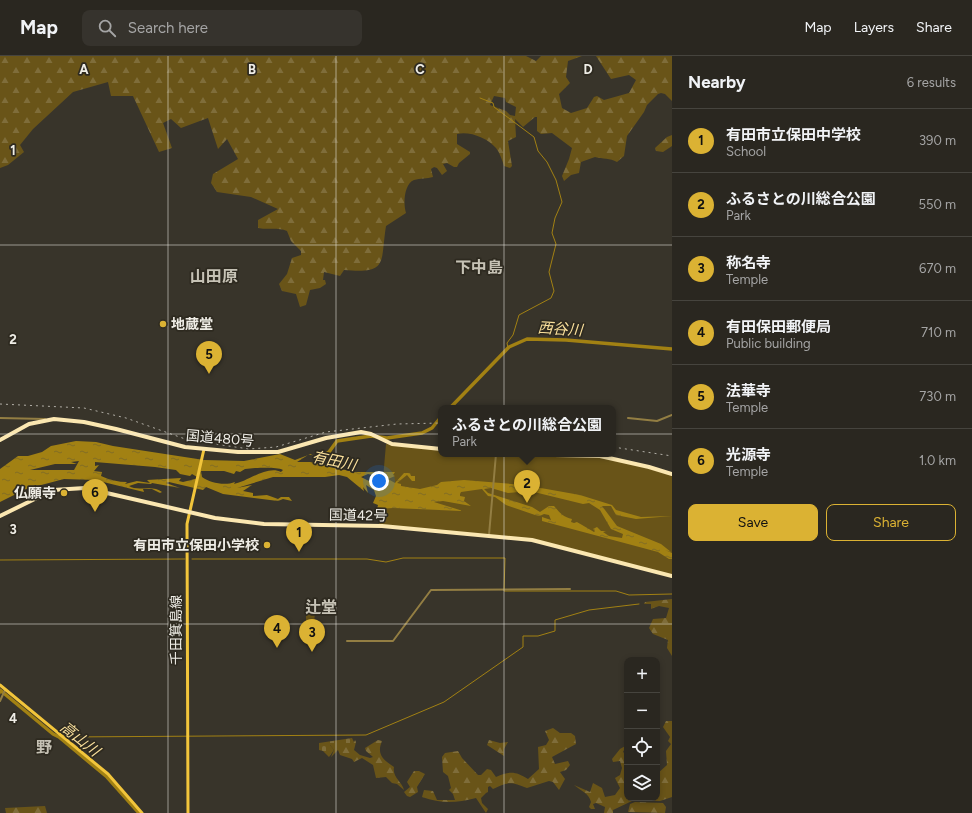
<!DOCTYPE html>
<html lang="en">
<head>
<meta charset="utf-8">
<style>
	:root { --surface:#2a2720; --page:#36332d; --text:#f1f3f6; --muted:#a5a5a5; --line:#46443e; --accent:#dbb233 }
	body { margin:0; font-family:Figtree,"Noto Sans JP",sans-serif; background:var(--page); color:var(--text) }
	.controls { position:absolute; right:12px; bottom:12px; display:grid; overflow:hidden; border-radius:8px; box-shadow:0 2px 6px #0003 }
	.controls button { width:36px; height:36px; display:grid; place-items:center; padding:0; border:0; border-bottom:1px solid var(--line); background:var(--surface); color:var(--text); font:20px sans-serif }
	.you { position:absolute; left:379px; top:425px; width:14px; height:14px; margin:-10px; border:3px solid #fff; border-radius:50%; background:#1a73e8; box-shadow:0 0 0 6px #1a73e833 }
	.badge { display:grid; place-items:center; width:26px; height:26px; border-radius:50%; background:var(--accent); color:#111; font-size:13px; font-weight:700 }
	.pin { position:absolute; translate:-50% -33px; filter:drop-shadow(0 1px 2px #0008) }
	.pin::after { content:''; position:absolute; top:21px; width:14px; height:12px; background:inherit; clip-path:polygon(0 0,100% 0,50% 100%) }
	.popup { position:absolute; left:438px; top:349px; width:178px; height:52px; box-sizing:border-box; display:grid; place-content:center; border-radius:8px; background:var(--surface); filter:drop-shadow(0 1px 3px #0005); font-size:13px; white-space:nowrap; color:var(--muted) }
	.popup b { font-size:15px; color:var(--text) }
	.popup::after { content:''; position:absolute; left:50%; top:100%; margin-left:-8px; border:8px solid transparent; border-top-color:var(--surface) }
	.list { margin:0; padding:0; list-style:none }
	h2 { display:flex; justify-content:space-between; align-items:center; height:52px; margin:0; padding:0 16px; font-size:17px }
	h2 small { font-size:13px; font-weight:400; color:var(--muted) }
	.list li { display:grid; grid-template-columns:26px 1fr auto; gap:12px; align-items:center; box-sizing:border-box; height:64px; padding:0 16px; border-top:1px solid var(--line) }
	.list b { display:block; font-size:15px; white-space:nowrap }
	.list p { margin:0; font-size:13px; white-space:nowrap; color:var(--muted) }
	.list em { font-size:13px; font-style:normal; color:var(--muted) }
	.actions { display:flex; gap:8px; padding:12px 16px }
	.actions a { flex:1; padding:9px 0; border:1px solid var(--accent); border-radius:8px; text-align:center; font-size:14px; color:var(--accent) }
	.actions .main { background:var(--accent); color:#111 }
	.icon { flex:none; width:22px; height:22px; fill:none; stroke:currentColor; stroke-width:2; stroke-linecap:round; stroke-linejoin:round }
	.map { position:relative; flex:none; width:672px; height:757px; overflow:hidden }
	header { display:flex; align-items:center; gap:24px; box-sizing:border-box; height:56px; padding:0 20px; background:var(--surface); border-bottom:1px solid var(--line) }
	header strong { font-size:19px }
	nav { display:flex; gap:22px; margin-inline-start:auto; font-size:14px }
	.search { width:280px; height:36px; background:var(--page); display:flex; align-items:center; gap:10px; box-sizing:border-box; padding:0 14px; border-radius:8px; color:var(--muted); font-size:15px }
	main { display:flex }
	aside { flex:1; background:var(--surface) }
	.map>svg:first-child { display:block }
	.forest { fill:url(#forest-firs); fill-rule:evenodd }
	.cemetery { fill:url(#cemetery-stones) }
	.green { fill:#695418 }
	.water { fill:url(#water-ripples); fill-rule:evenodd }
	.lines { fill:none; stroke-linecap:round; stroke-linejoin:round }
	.stream { stroke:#a28113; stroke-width:1 }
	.river { stroke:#a28113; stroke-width:3.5 }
	.minor { stroke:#937e43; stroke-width:2 }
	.major { stroke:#f2c53b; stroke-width:3 }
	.highway { stroke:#fbe7b1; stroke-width:4 }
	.rail { stroke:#b2afa7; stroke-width:1; stroke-dasharray:2 4; stroke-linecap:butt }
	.grid { fill:none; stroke:#efede6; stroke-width:1; stroke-opacity:0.55 }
	.poi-dot { fill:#dbb233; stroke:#2e2a20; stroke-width:1.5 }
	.labels { text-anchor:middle; stroke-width:3.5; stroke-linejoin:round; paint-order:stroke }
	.poi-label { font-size:14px; font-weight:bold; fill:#efede6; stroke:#2e2a20; text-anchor:end }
	.street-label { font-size:14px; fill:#efede6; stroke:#2e2a20 }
	.water-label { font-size:15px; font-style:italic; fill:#f9df9b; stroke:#2e2a20 }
	.quarter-label { font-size:16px; font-weight:bold; fill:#c6c2b5; stroke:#2e2a20 }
	.grid-label { font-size:13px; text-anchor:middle; font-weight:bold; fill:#efede6; stroke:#2e2a20; stroke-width:3.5; stroke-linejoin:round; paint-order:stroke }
</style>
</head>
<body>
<header>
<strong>Map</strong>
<div class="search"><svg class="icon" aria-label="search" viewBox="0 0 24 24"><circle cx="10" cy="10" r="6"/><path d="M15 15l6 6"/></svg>Search here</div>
<nav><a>Map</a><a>Layers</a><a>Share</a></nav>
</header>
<main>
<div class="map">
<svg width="672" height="757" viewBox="0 0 672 757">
	<defs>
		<pattern id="forest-firs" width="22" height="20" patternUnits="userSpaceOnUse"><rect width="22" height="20" fill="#695418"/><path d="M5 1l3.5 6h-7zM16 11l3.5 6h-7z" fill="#7f6d3a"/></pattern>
		<pattern id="cemetery-stones" width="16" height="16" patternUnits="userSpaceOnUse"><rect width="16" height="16" fill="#695418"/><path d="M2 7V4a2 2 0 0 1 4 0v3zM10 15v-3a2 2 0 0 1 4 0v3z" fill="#7f6d3a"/></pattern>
		<pattern id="water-ripples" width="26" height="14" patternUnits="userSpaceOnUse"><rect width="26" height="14" fill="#a28113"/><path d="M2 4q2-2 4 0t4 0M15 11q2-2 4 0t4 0" fill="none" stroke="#826d24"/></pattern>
	</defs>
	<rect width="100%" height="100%" fill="#38342a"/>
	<path class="forest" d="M0 0H526L536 5 541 0H582L568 5 566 21 570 27 559 38 562 52 571 57 587 52 594 41 597 40 604 44 629 37 636 24 629 19 611 23 596 0H672V45L665 38 661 37 658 38 647 49 644 56 627 80 624 100 617 106C610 102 603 103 595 101L581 106 579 117 571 119 564 125 562 120 569 103 572 92 552 77 541 78 537 75V61H535L523 71 515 63 516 81 508 85 512 110 510 112 504 110C502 104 500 97 496 92 487 82 470 75 457 78V88L470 96V98L459 107 457 111H454L447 107 443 108 447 115 442 119 437 112 434 111 431 113 433 121C427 123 420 122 414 124 404 128 403 148 406 157L386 170C380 207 389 218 344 214L340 220 324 216 323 224H325L326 228 320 232 310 234 306 249 300 251 296 238 282 235 279 228 287 218 292 202 301 199V195L291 185 287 175C278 171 268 174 258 172V164L278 153 251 141 217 136 211 127 213 118 238 103 227 83 218 93 208 62 181 72 171 63 163 67 172 92 159 96 133 40H111L108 26 73 36 33 73 20 89 24 96 8 109 0 112ZM494 40 505 42 506 46 516 51 515 60 510 59 506 55 490 49Z
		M672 79V90L663 96 656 95 655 92 667 81Z
		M672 543V600L667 592 668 584 653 578 649 572 653 563 666 562 669 552 659 550 651 553V548H644L645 546Z
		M666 665H672V741L660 745H644L643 742H657V718L667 709 666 695 671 688 668 685 670 681 663 671Z
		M553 672 560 677H571L575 680 576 688 552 701 555 708 568 705 570 709 566 714 560 716 565 723 559 734 553 726 549 725 527 732C511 726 510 725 493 733L490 730 488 731V736L486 737 481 742 482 747 488 753 486 757 476 742C456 747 442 748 422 741L424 734 433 735 437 744H455L453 738 449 734 451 732 448 720 443 716 442 701 445 697 458 695 462 702 478 719H481L487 713 491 714 496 721C510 715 515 715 528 723L539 713 538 691 546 689 549 684 545 675Z
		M355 684 356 686 354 694 360 699 370 702 373 701 366 695 365 692 378 684 382 685C376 699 384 704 394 711 392 721 402 726 404 734L397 728 392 727 386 721 376 722 373 709 362 702 354 706 352 703 340 699 338 694 331 701 334 694 330 689 354 686Z
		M489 684 500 687 508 686 504 693V700L487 689Z
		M627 689V693L623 695 627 705V742L641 743 632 745 613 754V757H604L605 751 596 747 593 748 595 753H591L589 751 591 746C589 737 581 735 574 729L590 736 593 727 602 732 605 741 615 739 620 732 615 722 620 719 622 712 620 705 613 706 612 703 620 693Z
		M419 715 425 718 417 731 418 736 410 741 407 740 404 736 410 731 407 726 414 715Z
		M635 746 663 747 666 751 665 757 628 756 630 748Z
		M45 750 47 757H6L5 752Z"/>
	<path class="cemetery" d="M352 682 354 686 348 689H330L334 694 329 701 323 695 319 694V687Z"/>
	<path class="green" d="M386 388 441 394V398L605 401 672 419V519L545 486 379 469Z
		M306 555 315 556 314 568 306 567Z"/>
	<path class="water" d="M76 385 96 386 113 390 204 404 244 405 280 398 295 404 311 398 315 403 312 399H308L297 406H310L354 416H395L393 419 395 420 388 423 395 427 404 417H410L411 420H415V425H412L407 419 397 427 401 428V430L420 433 437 429 441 426 464 424 524 429 580 439 612 449 616 454 641 461 672 460 636 463 616 459 611 450H602L617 470 661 488 671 496 665 494 672 497V503H669L658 496 542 465V461L551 464 549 459 544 458 540 460 535 459 506 449 495 441 488 440 482 433 461 436 460 438V440L465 441 464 445 471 450 443 445 434 446 463 455 393 452 377 453 378 449 373 447 376 440 374 434 366 429 368 437 363 431 364 435 347 421 339 419 325 421H273L237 432 252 429 243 435 253 437V440L267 439 278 443 281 441H289L292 445 283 443 278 445 223 438 206 431 203 434 169 426 166 427 180 432 152 427 151 428 138 427 129 430C138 436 153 428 162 436L160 437 152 433H143L144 436 95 424 64 423 26 433 0 446V413L18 400H28L42 396 51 390ZM79 405 74 414H30L55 408H77L71 406ZM95 406 155 411 176 414 180 418 190 420 192 418 199 422 183 426 179 425 181 422 147 424 150 427 137 425 125 428 127 426C118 426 110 424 101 420L102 416 94 415 99 409 95 410ZM255 412C263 412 277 411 283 414L281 416C267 409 247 426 234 428L235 426C225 430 210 427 202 421L201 415H224L234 418 236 415 240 416 245 413ZM368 418 377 420 382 425 381 428H375L361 421ZM491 432 508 437 530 435 583 448 589 447 600 454 611 473 623 478 622 482 609 480 603 476 606 475H601L597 471 593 473 595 475 594 476 577 466 574 467 571 466 572 463C563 461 560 457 554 450H549L540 456 532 451 488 437 484 433Z"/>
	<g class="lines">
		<path class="stream" d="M480 42 493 47 494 51 534 81 538 95 547 106 556 124 562 146 555 162 552 177 556 188 549 216 554 235 551 242 519 259 513 279 507 287 508 292
			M192 503H367L386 506 403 502H505L504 535H616L629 539 672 538
			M0 504 185 503
			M0 638 1 635
			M59 681H60
			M65 681 366 679 444 646 523 591V580H538L555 575V564L589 554 639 548"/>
		<path class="river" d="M450 352 509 291 527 283 566 284 672 293
			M319 412 322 400 329 396 337 385 371 380 387 382 422 377 432 372 441 361
			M0 634 53 678 59 681 107 721 139 757"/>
		<path class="minor" d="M0 362 45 363
			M628 362 657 365 672 359
			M489 479 496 398
			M347 585H393L431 534 570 533
			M0 645 5 634"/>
		<path class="major" d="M0 629 108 718 142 757
			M188 757 187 468 204 393"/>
		<path class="highway" d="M0 384 29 368 54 363 84 366 116 373 185 391 238 396H278L326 382 361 376 371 378 392 388 441 393
			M509 398 600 400 649 411 672 418
			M0 460 53 434 85 432 215 462 264 468 382 470 532 484 672 520"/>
		<path class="rail" d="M0 348 84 352 126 362 188 384 249 393 276 391 326 376 397 368 441 367
			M613 391 672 400"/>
	</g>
	<path class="grid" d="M168 0V757M336 0V757M504 0V757M0 189H672M0 378H672M0 568H672"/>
	<g class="poi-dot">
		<circle cx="163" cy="268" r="4"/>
		<circle cx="64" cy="437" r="4"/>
		<circle cx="267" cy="489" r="4"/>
	</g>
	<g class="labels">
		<g class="poi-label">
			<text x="171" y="273" text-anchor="start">地蔵堂</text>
			<text x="56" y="442">仏願寺</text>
			<text x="259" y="494">有田市立保田小学校</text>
		</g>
		<g class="street-label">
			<text transform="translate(220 382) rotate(5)" y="5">国道480号</text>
			<text transform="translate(358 459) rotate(1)" y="5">国道42号</text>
			<text transform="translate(176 574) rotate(-90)" y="5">千田箕島線</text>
		</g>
		<g class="water-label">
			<text transform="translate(560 273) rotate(4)" y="5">西谷川</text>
			<text transform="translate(334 405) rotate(12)" y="5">有田川</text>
			<text transform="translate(80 683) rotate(39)" y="5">高山川</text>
		</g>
		<g class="quarter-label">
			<text x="479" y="217">下中島</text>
			<text x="214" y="226">山田原</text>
			<text x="321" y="557">辻堂</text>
			<text x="44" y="697">野</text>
		</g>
	</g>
	<g class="grid-label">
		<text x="84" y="18">A</text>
		<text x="252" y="18">B</text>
		<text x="420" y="18">C</text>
		<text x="588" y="18">D</text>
		<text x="13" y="99">1</text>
		<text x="13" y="288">2</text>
		<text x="13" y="478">3</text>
		<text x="13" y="667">4</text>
	</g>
</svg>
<div class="controls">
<button>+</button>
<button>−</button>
<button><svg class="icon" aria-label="locate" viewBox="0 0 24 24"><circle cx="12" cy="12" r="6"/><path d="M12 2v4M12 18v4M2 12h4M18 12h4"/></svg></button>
<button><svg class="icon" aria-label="layers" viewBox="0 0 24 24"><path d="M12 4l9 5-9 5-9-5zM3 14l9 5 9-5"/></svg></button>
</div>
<div class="you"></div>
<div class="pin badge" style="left:299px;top:496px">1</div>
<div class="pin badge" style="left:527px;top:447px">2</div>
<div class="popup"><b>ふるさとの川総合公園</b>Park</div>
<div class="pin badge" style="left:312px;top:596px">3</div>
<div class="pin badge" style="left:277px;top:592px">4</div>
<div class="pin badge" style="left:209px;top:318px">5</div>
<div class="pin badge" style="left:95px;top:456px">6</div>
</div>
<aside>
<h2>Nearby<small>6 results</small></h2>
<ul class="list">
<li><span class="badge">1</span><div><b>有田市立保田中学校</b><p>School</p></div><em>390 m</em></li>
<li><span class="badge">2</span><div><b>ふるさとの川総合公園</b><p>Park</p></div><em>550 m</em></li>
<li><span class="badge">3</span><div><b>称名寺</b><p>Temple</p></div><em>670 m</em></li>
<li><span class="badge">4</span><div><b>有田保田郵便局</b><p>Public building</p></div><em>710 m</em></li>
<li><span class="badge">5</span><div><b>法華寺</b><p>Temple</p></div><em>730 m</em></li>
<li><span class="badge">6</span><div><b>光源寺</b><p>Temple</p></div><em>1.0 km</em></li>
</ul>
<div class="actions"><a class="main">Save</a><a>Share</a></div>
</aside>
</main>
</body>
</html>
